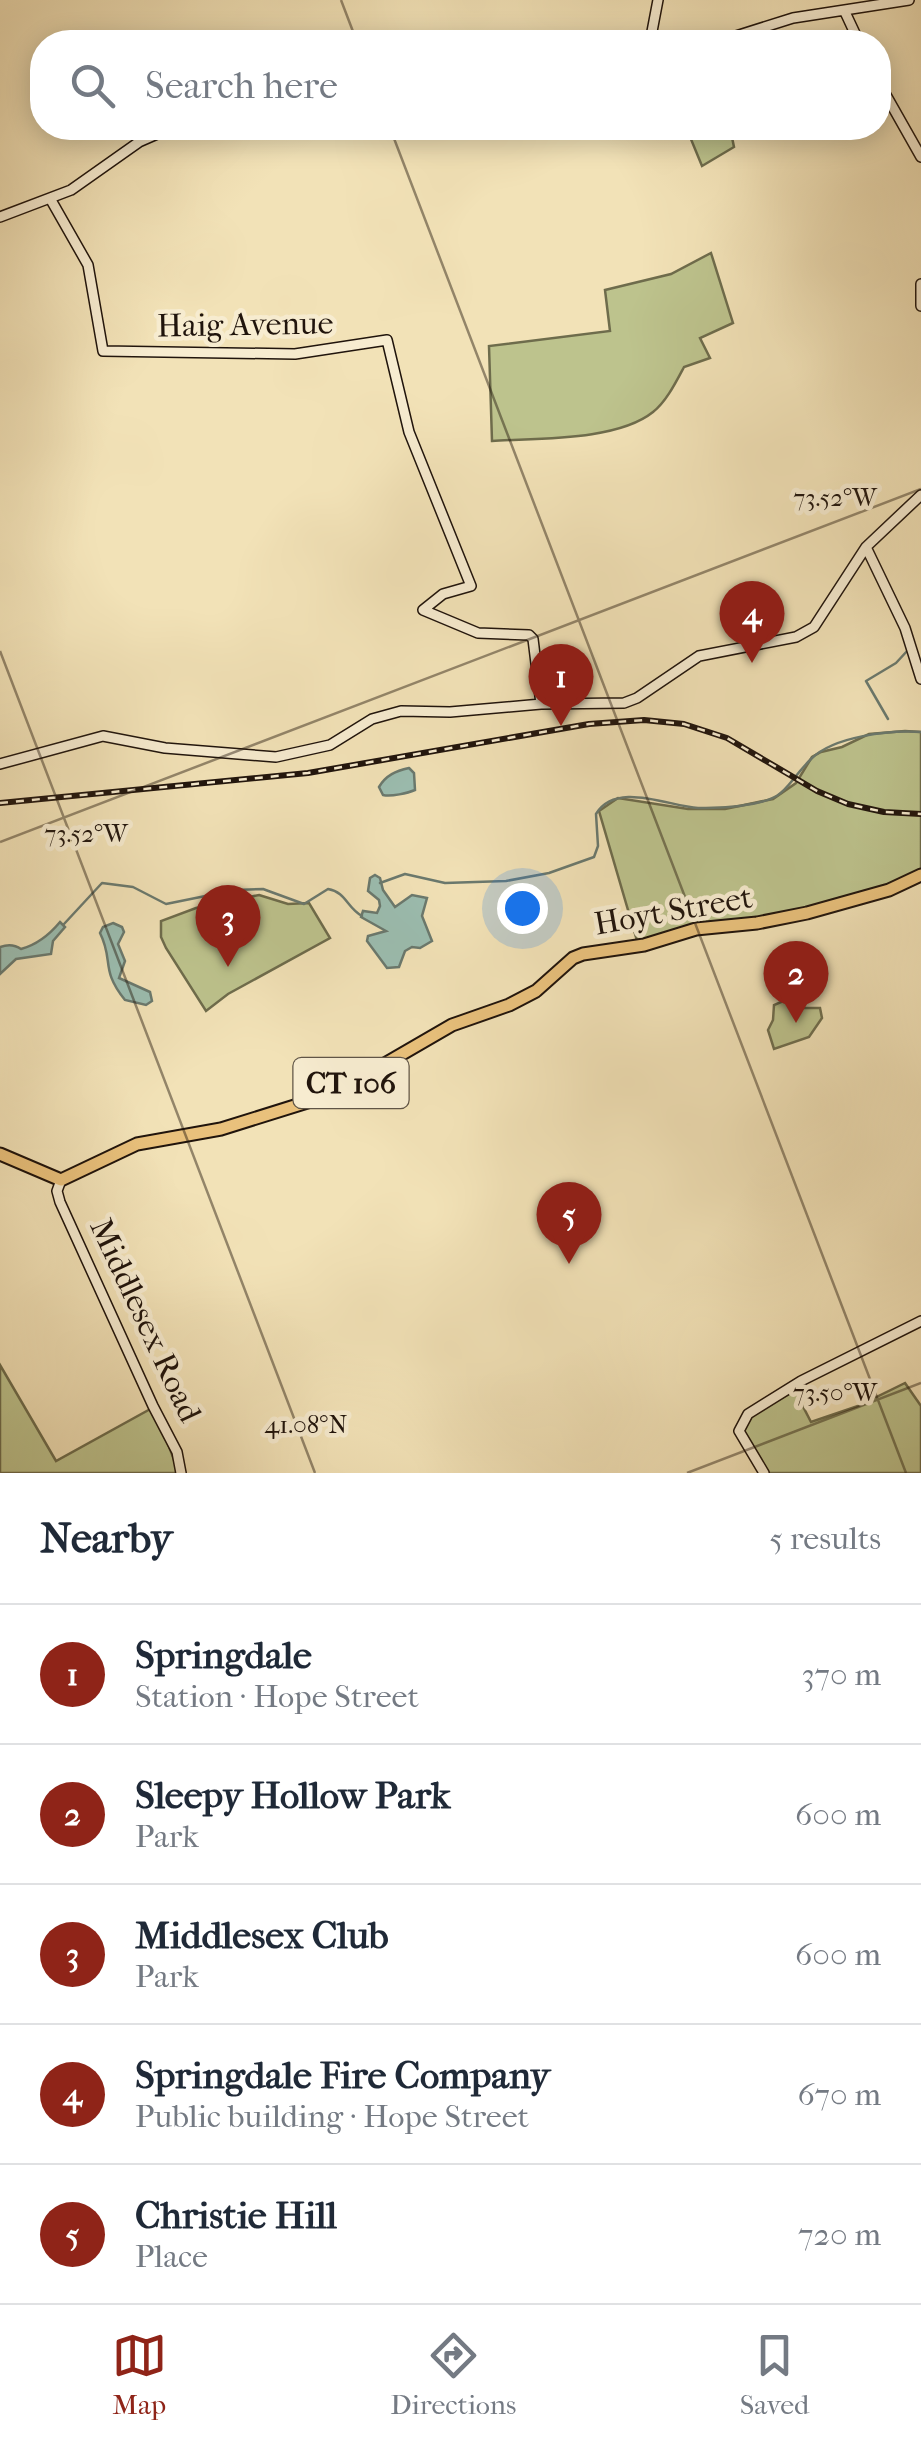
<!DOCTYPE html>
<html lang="en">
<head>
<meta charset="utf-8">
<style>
	:root { --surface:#fff; --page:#f6f6f7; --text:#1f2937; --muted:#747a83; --line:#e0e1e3; --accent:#8f2418 }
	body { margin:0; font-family:"IM FELL French Canon",serif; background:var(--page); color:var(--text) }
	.you { position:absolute; left:522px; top:908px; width:35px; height:35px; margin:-25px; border:8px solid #fff; border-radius:50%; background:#1a73e8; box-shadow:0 0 0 15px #1a73e833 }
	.badge { display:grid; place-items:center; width:65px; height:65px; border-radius:50%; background:var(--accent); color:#fff; font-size:32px; font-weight:700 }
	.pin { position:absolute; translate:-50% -82px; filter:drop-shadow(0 2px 5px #0008) }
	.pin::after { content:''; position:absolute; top:52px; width:35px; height:30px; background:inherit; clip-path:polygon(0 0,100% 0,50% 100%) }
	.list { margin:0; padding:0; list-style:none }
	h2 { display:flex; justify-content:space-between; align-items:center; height:130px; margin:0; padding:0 40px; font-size:42px }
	h2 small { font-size:32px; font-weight:400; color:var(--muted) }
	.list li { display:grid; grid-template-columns:65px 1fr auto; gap:30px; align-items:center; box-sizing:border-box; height:140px; padding:0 40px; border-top:2px solid var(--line) }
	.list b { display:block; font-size:38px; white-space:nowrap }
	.list p { margin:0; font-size:32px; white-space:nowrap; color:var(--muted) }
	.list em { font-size:32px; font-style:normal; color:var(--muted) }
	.icon { flex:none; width:55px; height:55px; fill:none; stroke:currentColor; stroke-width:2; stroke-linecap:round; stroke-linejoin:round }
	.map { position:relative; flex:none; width:921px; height:1473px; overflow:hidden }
	.search { position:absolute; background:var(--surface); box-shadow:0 5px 25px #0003; left:30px; right:30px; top:30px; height:110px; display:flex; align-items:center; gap:25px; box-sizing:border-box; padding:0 35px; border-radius:40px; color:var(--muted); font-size:38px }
	.sheet { height:830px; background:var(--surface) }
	nav { display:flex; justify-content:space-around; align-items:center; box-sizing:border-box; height:140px; border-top:2px solid var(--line); background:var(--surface); font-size:28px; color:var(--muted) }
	nav a { display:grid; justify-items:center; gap:5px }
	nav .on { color:var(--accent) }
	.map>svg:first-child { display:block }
	.green { fill:#bdc38d; stroke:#6e6c4c; stroke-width:2.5 }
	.water { fill:#9bbdb0; stroke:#6a796e; stroke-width:2.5 }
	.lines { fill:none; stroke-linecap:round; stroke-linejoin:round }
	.stream { stroke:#6a796e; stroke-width:2.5 }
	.secondary-casing { stroke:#20140c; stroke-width:12 }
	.primary-casing { stroke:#20140c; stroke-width:15 }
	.secondary { stroke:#f7ecd0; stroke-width:9 }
	.primary { stroke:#e9c17c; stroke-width:11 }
	.rail-casing { stroke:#20140c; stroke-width:6 }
	.rail { stroke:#f7ecd0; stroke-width:2.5; stroke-dasharray:8; stroke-linecap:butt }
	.ticks { fill:none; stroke:#20140c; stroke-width:2.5; stroke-opacity:0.45 }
	.labels { text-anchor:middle; stroke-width:9; stroke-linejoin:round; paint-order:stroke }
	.shield { fill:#f7ecd0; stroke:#605547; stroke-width:2.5 }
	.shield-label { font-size:30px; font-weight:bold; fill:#20140c }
	.street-label { font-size:32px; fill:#20140c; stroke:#f7ecd0 }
	.ticks-label { font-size:25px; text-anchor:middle; fill:#20140c; stroke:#f7ecd0; stroke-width:9; stroke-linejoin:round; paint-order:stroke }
</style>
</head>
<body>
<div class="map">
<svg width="921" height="1473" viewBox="0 0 921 1473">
	<rect width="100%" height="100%" fill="#f2e2b7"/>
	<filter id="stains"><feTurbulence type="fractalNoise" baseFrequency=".002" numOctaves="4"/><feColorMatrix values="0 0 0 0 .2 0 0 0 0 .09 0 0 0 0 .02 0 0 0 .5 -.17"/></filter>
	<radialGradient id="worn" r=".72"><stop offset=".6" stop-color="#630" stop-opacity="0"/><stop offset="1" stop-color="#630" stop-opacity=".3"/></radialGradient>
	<path class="green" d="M730 128 734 147 702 166 688 132 690 129Z
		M711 253 733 323 700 338 710 358 684 367C676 382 666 402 653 412 617 441 537 438 492 441L489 346 610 331 605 290 671 274Z
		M905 731 921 732V872C835 915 732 925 638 944L599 811 618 798 688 809H725L773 799 796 783 812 757 821 752 842 747 869 734Z
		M259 895 288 904 309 903 330 938 228 994 206 1011 166 948 161 937V921L196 908Z
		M788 999 803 1008H820L822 1018 809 1037 774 1049 768 1030 773 1020 774 1005Z
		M0 1365 56 1461 154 1407 179 1473H0Z
		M905 1383 921 1406V1473H767L744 1437V1422L751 1414 795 1391 811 1422 858 1406Z"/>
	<path class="water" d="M409 768 414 773 415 790C408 793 391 797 383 795L379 787C386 775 396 771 409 768Z
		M375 875 380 878 383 890 395 907 412 895 427 898 422 916 432 941 420 948 412 947 405 951 399 967 387 968 367 941 368 936 386 931 361 917 363 911 377 913 380 906 379 900 368 891 370 878Z
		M60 922 65 927 53 941 51 954 16 959 0 974V947C8 944 14 944 21 949 36 945 50 934 60 922Z
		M113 923 122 927 124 932 118 944 125 961 119 978 150 992 152 1001 146 1005 125 1000C100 969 114 961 100 933L103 927Z"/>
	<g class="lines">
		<path class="stream" d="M888 719 866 681 896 663 908 650
			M380 883 405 874 445 883 506 881 549 873 594 857 598 846 596 814C616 781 668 806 698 808 713 808 730 808 745 805 789 799 783 787 811 759 834 736 890 730 921 732
			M64 924 102 883 133 887 166 904 235 890 263 889 304 904 328 889C346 892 347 908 362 916"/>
		<g class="secondary-casing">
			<path id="secondary" d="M845 12 859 42
				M650 42 658 0
				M717 42 793 18 909 0
				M878 81 921 157
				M51 200 88 265 103 351 295 354 387 340 409 432 471 586 443 594 423 610 478 633 529 635 533 639 541 704
				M0 217 71 190 139 142 171 128
				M921 284V306
				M866 547 905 628 921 679
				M0 764 103 736 165 748 276 757 330 745 372 719 401 711 450 712 541 704 624 703 637 698 699 656 796 637 814 627 866 547 921 495
				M61 1180 57 1191 60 1202 153 1406 177 1452 181 1473
				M764 1473 739 1431 748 1414 801 1381 921 1321"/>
		</g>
		<g class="primary-casing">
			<path id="primary" d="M0 1154 61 1180 137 1144 221 1129 333 1094 452 1025 509 1005 536 991 573 958 583 954 644 945 696 929 757 923 807 913 889 890 921 875"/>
		</g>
		<use href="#secondary" class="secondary"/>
		<use href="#primary" class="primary"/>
		<g class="rail-casing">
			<path id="rail" d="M0 803 308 773 589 724 644 720 684 724 727 738 817 791 848 804 884 812 921 814"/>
		</g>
		<use href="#rail" class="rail"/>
	</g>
	<path class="ticks" d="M341 0 357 42M390 128 906 1473M0 651 315 1473M0 842 921 489M687 1473 921 1383"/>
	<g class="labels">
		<rect class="shield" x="293.5" y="1058" width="115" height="50" rx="8"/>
		<g class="shield-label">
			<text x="351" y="1093">CT 106</text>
		</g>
		<g class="street-label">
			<text transform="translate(245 324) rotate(-1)" y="11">Haig Avenue</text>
			<text transform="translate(673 910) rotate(-10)" y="11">Hoyt Street</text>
			<text transform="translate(146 1320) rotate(65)" y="11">Middlesex Road</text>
		</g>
	</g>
	<g class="ticks-label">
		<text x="835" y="506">73.52°W</text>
		<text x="86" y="842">73.52°W</text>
		<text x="835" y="1401">73.50°W</text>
		<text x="306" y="1433">41.08°N</text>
	</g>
	<rect width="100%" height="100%" filter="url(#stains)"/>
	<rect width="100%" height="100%" fill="url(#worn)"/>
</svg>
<div class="you"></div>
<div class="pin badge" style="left:561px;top:726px">1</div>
<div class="pin badge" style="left:796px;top:1023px">2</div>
<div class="pin badge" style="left:228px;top:967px">3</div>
<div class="pin badge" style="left:752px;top:663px">4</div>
<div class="pin badge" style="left:569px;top:1264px">5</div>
<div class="search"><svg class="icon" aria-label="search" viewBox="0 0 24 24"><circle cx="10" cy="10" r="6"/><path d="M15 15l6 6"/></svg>Search here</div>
</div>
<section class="sheet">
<h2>Nearby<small>5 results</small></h2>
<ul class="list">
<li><span class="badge">1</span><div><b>Springdale</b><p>Station · Hope Street</p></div><em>370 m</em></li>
<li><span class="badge">2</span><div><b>Sleepy Hollow Park</b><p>Park</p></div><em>600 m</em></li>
<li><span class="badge">3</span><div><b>Middlesex Club</b><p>Park</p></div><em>600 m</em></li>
<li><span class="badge">4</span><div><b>Springdale Fire Company</b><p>Public building · Hope Street</p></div><em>670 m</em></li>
<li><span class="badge">5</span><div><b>Christie Hill</b><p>Place</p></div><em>720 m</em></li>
</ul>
</section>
<nav>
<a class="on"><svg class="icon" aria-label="map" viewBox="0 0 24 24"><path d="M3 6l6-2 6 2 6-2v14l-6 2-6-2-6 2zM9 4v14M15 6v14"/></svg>Map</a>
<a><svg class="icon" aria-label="directions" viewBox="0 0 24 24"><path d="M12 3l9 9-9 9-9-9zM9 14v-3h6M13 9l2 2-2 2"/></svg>Directions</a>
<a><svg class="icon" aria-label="saved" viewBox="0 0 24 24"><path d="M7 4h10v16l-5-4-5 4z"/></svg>Saved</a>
</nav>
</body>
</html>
